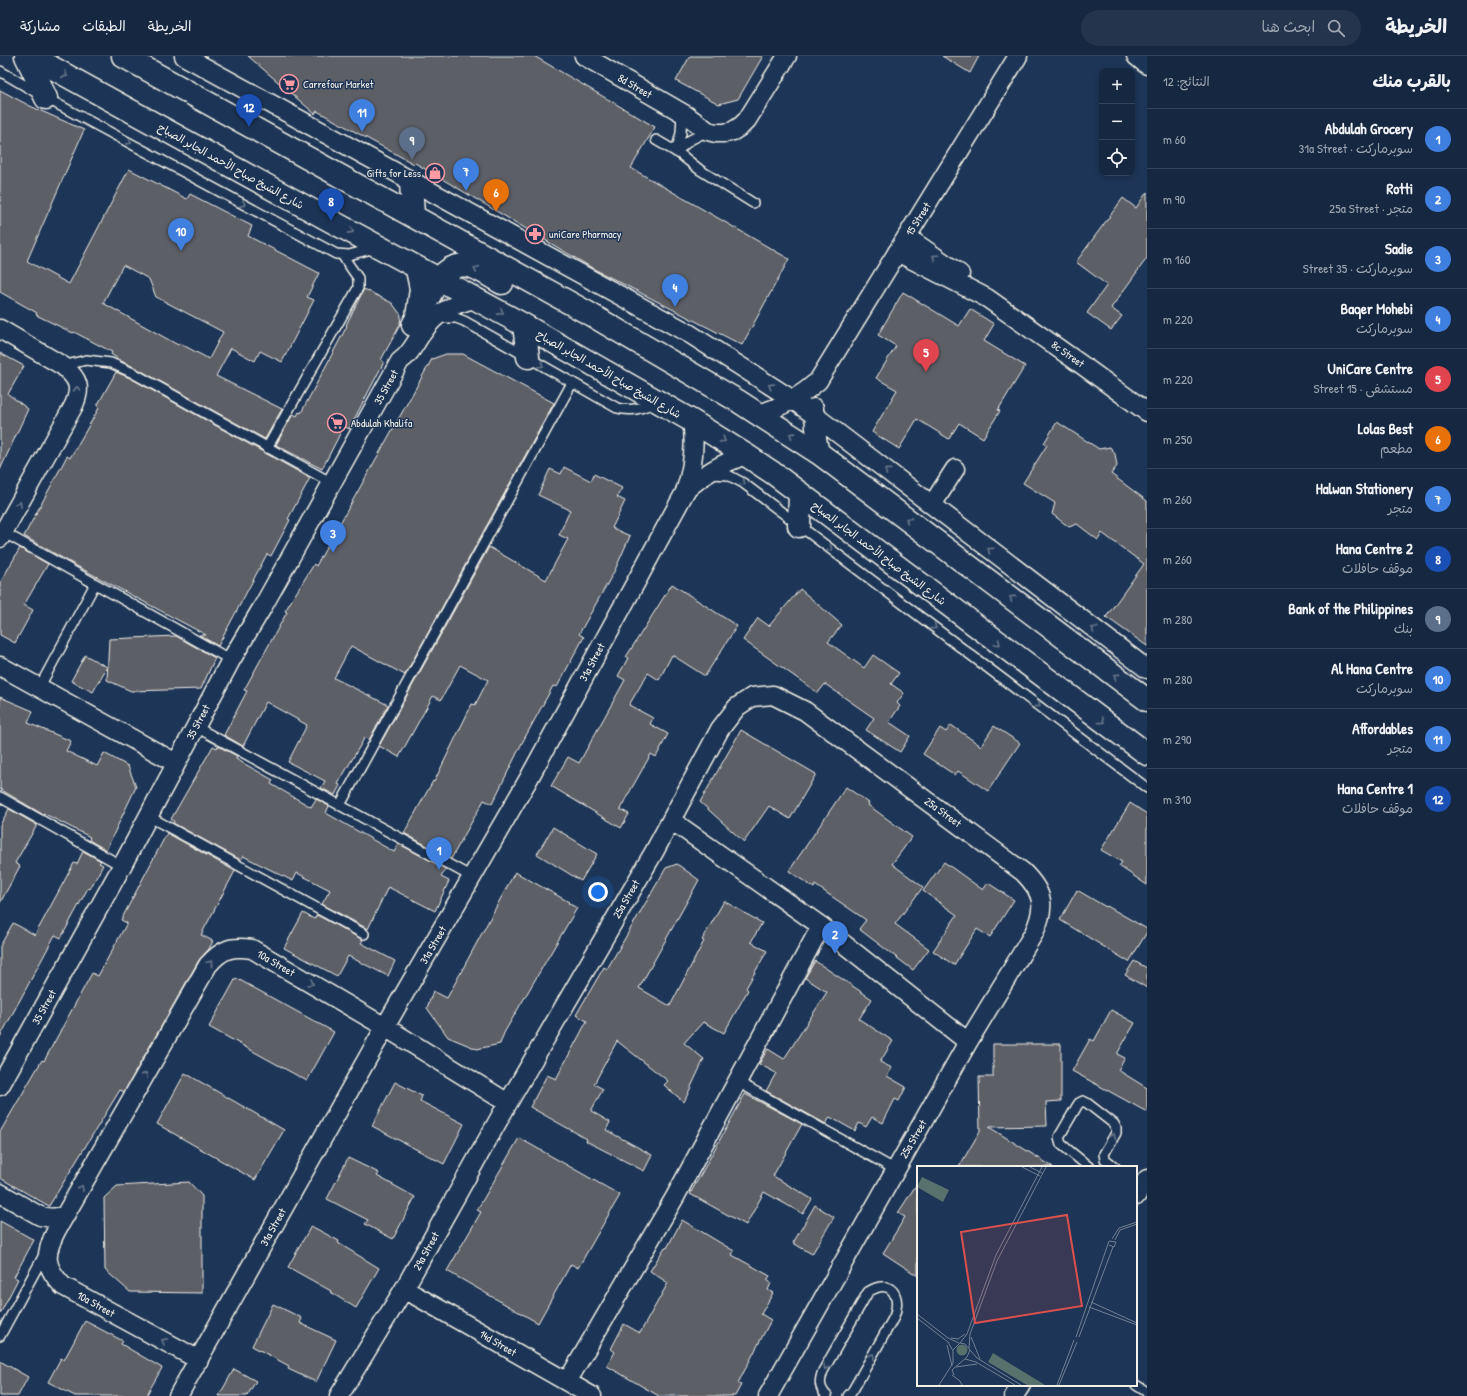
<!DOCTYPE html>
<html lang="ar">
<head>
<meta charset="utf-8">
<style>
	:root { --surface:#162841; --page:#23344c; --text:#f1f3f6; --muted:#9ea6b1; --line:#35445a; --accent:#ff9aa2 }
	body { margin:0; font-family:"Patrick Hand","Playpen Sans Arabic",sans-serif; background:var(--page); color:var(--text); direction:rtl }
	.controls { position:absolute; right:12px; top:12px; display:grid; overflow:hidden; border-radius:8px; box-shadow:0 2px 6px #0003 }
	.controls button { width:36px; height:36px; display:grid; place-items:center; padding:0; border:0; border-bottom:1px solid var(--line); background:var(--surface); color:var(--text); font:20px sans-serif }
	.you { position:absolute; left:598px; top:836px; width:14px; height:14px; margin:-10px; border:3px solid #fff; border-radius:50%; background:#1a73e8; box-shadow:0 0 0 6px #1a73e833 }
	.badge { display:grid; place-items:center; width:26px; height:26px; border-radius:50%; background:var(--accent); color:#fff; font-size:13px; font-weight:700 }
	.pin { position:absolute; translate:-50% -33px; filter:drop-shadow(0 1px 2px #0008) }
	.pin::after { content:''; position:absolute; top:21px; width:14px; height:12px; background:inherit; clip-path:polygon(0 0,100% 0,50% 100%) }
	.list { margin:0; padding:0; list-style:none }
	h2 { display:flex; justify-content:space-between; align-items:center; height:52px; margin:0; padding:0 16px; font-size:17px }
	h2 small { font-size:13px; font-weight:400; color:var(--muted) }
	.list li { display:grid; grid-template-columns:26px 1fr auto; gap:12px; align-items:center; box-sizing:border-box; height:60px; padding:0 16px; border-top:1px solid var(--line) }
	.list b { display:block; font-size:15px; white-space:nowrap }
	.list p { margin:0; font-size:13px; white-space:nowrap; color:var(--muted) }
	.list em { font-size:13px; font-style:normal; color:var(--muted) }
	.icon { flex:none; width:22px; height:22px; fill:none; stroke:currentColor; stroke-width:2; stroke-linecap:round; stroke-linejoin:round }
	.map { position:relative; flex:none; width:1147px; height:1340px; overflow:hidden; direction:ltr }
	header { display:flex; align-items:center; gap:24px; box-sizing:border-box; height:56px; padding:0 20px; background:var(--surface); border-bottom:1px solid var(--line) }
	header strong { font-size:19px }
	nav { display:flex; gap:22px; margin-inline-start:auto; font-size:14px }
	.search { width:280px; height:36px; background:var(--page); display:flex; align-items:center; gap:10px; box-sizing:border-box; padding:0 14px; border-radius:22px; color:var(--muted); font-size:15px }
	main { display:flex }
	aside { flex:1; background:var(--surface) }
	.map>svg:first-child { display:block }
	.building { fill:#5c5f66; stroke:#f4f1e8; fill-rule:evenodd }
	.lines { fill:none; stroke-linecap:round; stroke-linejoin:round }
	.lane-casing { stroke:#f4f1e8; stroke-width:12 }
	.street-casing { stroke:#f4f1e8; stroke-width:21 }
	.secondary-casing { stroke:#f4f1e8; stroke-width:25 }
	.lane { stroke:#1d3557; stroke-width:9 }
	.street { stroke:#1d3557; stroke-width:18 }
	.secondary { stroke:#1d3557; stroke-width:22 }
	.oneway { stroke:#68778a }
	.labels { text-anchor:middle; stroke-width:3; stroke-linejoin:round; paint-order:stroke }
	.poi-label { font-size:11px; fill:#f4f1e8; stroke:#1d3557; text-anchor:start }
	.street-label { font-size:11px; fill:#f4f1e8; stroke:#1d3557 }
	.inset-road { fill:none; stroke:#738091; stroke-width:1 }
	.view { fill:#dc504e; fill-opacity:0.15; stroke:#dc504e; stroke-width:2 }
	.inset-edge { fill:none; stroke:#f4f1e8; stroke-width:2 }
</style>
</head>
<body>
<header>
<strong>الخريطة</strong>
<div class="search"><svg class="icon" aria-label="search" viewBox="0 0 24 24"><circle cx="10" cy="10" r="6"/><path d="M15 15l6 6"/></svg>ابحث هنا</div>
<nav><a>الخريطة</a><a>الطبقات</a><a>مشاركة</a></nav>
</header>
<main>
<aside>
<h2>بالقرب منك<small>النتائج: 12</small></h2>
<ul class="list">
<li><span class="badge" style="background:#3f7fe0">1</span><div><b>Abdulah Grocery</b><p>سوبرماركت · 31a Street</p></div><em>60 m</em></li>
<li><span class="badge" style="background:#3f7fe0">2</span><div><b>Rotti</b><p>متجر · 25a Street</p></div><em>90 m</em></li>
<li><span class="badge" style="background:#3f7fe0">3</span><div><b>Sadie</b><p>سوبرماركت · 35 Street</p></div><em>160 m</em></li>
<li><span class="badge" style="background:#3f7fe0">4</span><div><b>Baqer Mohebi</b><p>سوبرماركت</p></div><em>220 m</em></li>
<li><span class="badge" style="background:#e0444e">5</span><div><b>UniCare Centre</b><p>مستشفى · 15 Street</p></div><em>220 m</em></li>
<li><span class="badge" style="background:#e8710a">6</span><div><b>Lolas Best</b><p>مطعم</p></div><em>250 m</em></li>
<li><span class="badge" style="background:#3f7fe0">7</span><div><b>Halwan Stationery</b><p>متجر</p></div><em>260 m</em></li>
<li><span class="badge" style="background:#1a4fb4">8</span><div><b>Hana Centre 2</b><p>موقف حافلات</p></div><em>260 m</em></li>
<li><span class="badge" style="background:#5c6f8a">9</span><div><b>Bank of the Philippines</b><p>بنك</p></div><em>280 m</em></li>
<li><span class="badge" style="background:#3f7fe0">10</span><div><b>Al Hana Centre</b><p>سوبرماركت</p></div><em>280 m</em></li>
<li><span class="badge" style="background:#3f7fe0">11</span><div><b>Affordables</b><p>متجر</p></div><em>290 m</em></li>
<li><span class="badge" style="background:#1a4fb4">12</span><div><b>Hana Centre 1</b><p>موقف حافلات</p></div><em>310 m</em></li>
</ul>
</aside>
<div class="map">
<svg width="1147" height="1340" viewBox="0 0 1147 1340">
	<rect width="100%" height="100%" fill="#1d3557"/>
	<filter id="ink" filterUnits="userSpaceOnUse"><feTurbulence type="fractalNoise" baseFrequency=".025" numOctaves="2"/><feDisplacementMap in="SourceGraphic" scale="8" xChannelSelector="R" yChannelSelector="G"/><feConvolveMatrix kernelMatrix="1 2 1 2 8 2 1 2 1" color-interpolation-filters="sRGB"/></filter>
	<g filter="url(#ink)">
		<path class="building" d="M248 0H534L655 71 631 112 789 203 742 289 594 213 415 107 414 108 317 55 315 58Z
			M690 0H763L738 43 719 48 676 25Z
			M942 0H979L970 17Z
			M0 34 30 50 84 74 27 205 69 228 129 113 187 143 190 138 252 170 248 180 319 217 307 241 314 244 282 306 260 295 255 305 231 292 216 320 282 353 265 383 136 312 121 305 111 298 112 296 74 276 73 277 36 259 37 257 0 236ZM123 209 149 223 156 241 223 276 209 303 179 287 178 289 103 247Z
			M1147 136V202L1111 252 1122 260 1111 274 1087 257 1107 229 1076 206 1123 142 1136 152Z
			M364 233 392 247 401 259 400 269 381 304 384 306 349 373 344 370 322 413 276 389 293 358 297 360 299 356 301 357 347 270 346 269Z
			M903 236 959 270 970 253 994 268 984 285 1025 310 998 354 1000 355 983 382 959 367 949 383 917 363 899 393 872 376 897 334 876 322 896 290 878 279Z
			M0 297 24 310 8 338 28 353 0 414Z
			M446 298H463L554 347 405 619 351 590 334 622 388 649 369 684 365 681 338 728 340 729 335 739 321 732 325 725 288 706 307 669 266 646 243 690 224 679 247 635 244 634 287 556 285 555 314 508 316 510 432 303Z
			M116 316 130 322 310 422 288 463 290 464 271 500 267 498 218 590 199 579H206L73 508 24 480 67 400 70 402 99 352 97 350Z
			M1057 366 1099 393 1110 391 1115 398 1117 410 1111 418 1147 445V590L1106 561 1144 508 1102 477 1098 484 1077 468 1069 471 1052 458 1055 447 1023 427 1047 389 1044 387Z
			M564 411 591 425 594 418 622 432 617 441 625 445 612 472 630 480 615 514 579 578 584 581 557 631 553 630 522 687 492 748 484 744 451 803 404 777 433 725 434 726 472 648 475 649 488 624 460 609 441 644 433 640 399 701 379 690 489 491 546 524 568 483 559 479 570 454 538 439 550 413 561 418Z
			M20 492 48 508 24 549 33 554 15 587 0 579V527Z
			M672 528 737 570 705 620 672 599 659 624 648 617 629 649 653 662 650 668 668 678 656 701 651 698 620 753 629 758 621 772 551 730 568 701 579 707 625 624 618 620 628 602 626 601Z
			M800 533 842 569 828 586 864 612 873 599 899 617 891 628 904 637 897 647 900 650 889 666 910 680 900 696 866 674 874 662 825 628 818 637 743 584 758 562 769 570Z
			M176 580 215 602 201 633 131 635 107 624 109 583Z
			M85 599 107 611 93 636 71 625Z
			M0 641 33 655 28 667 71 685 66 695 97 710 104 697 128 710 136 731 106 794 89 784 90 781 43 757 42 758 0 733Z
			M951 669 981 690 994 670 1020 687 988 735 958 715 955 719 923 698 940 672 946 676Z
			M741 674 816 718 790 763 769 750 744 786 700 746Z
			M213 690 217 692 218 690 237 700 236 703 273 724 271 728 311 751 316 743 329 750 326 757 394 796 399 788 446 813 441 821 449 825 435 855 388 831 368 873 322 848 330 834 297 817 293 825 243 800 241 804 173 767 174 765 171 763Z
			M846 731 869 747 868 749 912 781 892 808 923 831 895 868 929 893 913 914 859 873 866 864 815 829 814 832 789 815Z
			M1130 747 1147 758V829L1119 810 1122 806 1101 794Z
			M9 753 37 769 15 807 20 810 0 847V769Z
			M553 771 597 798 581 825 537 798Z
			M167 777 235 815 201 879 213 885 209 893 199 904 124 1036 120 1034 49 1150 0 1122V1076L42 1004 44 1005 92 917 98 920 127 867 121 864Z
			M83 795 101 805 99 807 103 809 90 833 88 832 61 882 55 879 0 981V890L13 867 35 879 74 807 77 808Z
			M944 806 983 834 988 827 1014 844 990 881 977 873 954 909 933 895 957 859 923 835Z
			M677 808 699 824 639 932 670 950 704 885 702 884 724 845 762 867 751 886 767 895 746 932 748 934 724 977 703 966 684 987 704 1003 684 1046 664 1029 668 1025 617 985 594 1028 603 1033 591 1055 610 1066 606 1074 652 1099 644 1115 586 1085 587 1083 530 1051 547 1019 556 1023 587 965 576 959 604 911 607 913 666 812Z
			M515 816 569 846 568 847 577 852 504 977 500 988 477 993 448 981 427 952 433 935 447 942Z
			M1077 834 1106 851 1107 850 1147 873V876L1129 906 1060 864Z
			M303 857 314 863 317 859 363 884 361 887 395 905 388 920 348 900 337 920 284 892Z
			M815 905 872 943 859 963 893 985 880 1006 892 1012 887 1020 906 1031 899 1045 895 1043 883 1067 872 1061 866 1071 859 1067 855 1075 830 1061 826 1068 766 1035 776 1017 759 1008 768 993 784 1003 827 936 805 922Z
			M1134 905 1147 912V932L1125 919Z
			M236 922 334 976 307 1025 209 971Z
			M1111 954 1135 967 1117 998 1125 1002 1118 1014 1147 1032V1056L1072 1015 1090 983 1094 985Z
			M993 988H1061V1045L1046 1046 1047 1070 989 1071 1053 1111H959L980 1075 979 1021H993Z
			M185 1017 284 1074 255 1124 157 1068Z
			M395 1026 422 1040 420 1045 464 1068 444 1108 372 1070Z
			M745 1038 802 1068 773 1120 812 1143 803 1158 764 1136 746 1169 690 1138Z
			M519 1082 620 1139 578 1212 571 1208 538 1267 447 1215 481 1156 477 1154Z
			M348 1102 379 1117 377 1120 415 1141 393 1183 365 1168 368 1164 327 1143Z
			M189 1126 202 1140V1237L130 1236 105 1214 104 1142 117 1130Z
			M918 1126V1220L883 1197 905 1161 898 1157Z
			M815 1149 834 1161 812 1198 793 1187Z
			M682 1164 734 1195 732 1199 770 1220 767 1224 771 1227 768 1234 773 1237 761 1258 771 1264 738 1327 741 1329 735 1340H659L607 1310 615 1296 611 1293 624 1268 640 1277 668 1227 650 1215 665 1191 667 1192Z
			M0 1165 34 1184 14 1221 18 1223 0 1258Z
			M311 1170 339 1185 338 1187 379 1212 356 1252 330 1236 331 1235 288 1211Z
			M273 1248 302 1262 300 1267 336 1284 316 1326 288 1313 289 1310 252 1290Z
			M85 1265 123 1285 121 1288 162 1312 146 1340H75L48 1326 61 1302 64 1304Z
			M0 1305 28 1321 18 1340H0Z
			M234 1313 256 1325 247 1340H219Z"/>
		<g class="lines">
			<g class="lane-casing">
				<path id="lane" d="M0 15 46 42 336 198 349 199 375 192
					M656 84 680 98 700 114 753 147
					M676 96 681 77 682 57
					M676 96 690 84 708 75
					M440 262H456L464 265 617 352C632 356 642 352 656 346
					M63 310 86 304 111 307 133 317 332 427
					M267 392 358 232V222L342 199
					M713 418 728 419 743 427 1147 732
					M3 476 231 604
					M39 632 95 528
					M196 671 472 821
					M0 741 122 810
					M340 749 572 327
					M148 760 364 878
					M738 1026 896 1114
					M1089 1111 1061 1088 1059 1081 1077 1050 1079 1047 1083 1045 1087 1047 1114 1068 1116 1072V1077L1104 1098 1105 1103 1115 1111
					M0 1280 45 1197
					M1136 1329 1147 1336
					M827 1340C819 1332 819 1325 823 1315L868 1236C891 1221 902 1240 894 1261L853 1334 848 1340"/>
			</g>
			<g class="street-casing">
				<path id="street" d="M184 0 690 278 793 344 814 359 1147 613
					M584 0 686 59 708 75 716 77H725L733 75 741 70 747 64 787 0
					M1136 0 1147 9
					M907 181 960 218
					M897 196 987 242 1082 309 1147 356
					M414 209 419 233 415 261
					M0 273 63 310C79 323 82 332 73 351L0 482
					M814 352 815 372 820 398
					M759 358C782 351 800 341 818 325L1018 0
					M685 435C703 418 722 407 746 399
					M932 449 955 413
					M0 610 176 707
					M671 764 821 870 968 986
					M0 1030 122 810 231 604 262 552 400 305C411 298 415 286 423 276 436 256 454 247 476 243
					M0 1137 40 1160 52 1162 65 1160
					M1136 1140 1147 1123
					M404 1233 592 1340
					M199 1304 63 1230C44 1210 44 1199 56 1175L208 909C222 893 231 890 252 893L385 971 508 1047
					M567 1326 675 1141 821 870
					M178 1340 385 971 528 724 685 436C693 412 696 390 692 365
					M339 1340 404 1233 508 1047 654 796 720 673 737 651 752 641 773 639 805 655 1023 816C1044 837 1046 850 1034 877L968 986 768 1340
					M1014 1340 1021 1329"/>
			</g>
			<g class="secondary-casing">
				<path id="secondary" d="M26 0 46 42
					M31 0 331 165 524 269 692 365 746 399 773 417 1147 698
					M123 0 588 257 738 345 820 398 1147 644
					M411 126 413 160
					M413 269 439 223C460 197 479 214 502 227
					M524 269 528 301
					M799 470 800 437"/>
			</g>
			<use href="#lane" class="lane"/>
			<use href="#street" class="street"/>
			<use href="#secondary" class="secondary"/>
		</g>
		<defs><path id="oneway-chevron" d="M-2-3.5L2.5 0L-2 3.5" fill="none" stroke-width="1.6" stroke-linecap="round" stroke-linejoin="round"/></defs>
		<g class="oneway">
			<use href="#oneway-chevron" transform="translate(65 19) rotate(29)"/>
			<use href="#oneway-chevron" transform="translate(129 86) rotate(28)"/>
			<use href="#oneway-chevron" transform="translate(243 148) rotate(28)"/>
			<use href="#oneway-chevron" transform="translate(351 175) rotate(28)"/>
			<use href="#oneway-chevron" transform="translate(935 201) rotate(-145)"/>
			<use href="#oneway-chevron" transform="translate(476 213) rotate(-155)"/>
			<use href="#oneway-chevron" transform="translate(501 256) rotate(29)"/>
			<use href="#oneway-chevron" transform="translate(541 309) rotate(30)"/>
			<use href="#oneway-chevron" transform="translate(771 330) rotate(-147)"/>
			<use href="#oneway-chevron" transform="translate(77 333) rotate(-91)"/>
			<use href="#oneway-chevron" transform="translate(792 379) rotate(-147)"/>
			<use href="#oneway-chevron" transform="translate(723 384) rotate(32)"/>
			<use href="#oneway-chevron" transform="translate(887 415) rotate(-143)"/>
			<use href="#oneway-chevron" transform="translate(743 427) rotate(36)"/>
			<use href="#oneway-chevron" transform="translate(19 448) rotate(-61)"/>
			<use href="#oneway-chevron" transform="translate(908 464) rotate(-143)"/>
			<use href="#oneway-chevron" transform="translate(830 493) rotate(37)"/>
			<use href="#oneway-chevron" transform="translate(990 494) rotate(-143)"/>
			<use href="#oneway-chevron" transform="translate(1012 542) rotate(-143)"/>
			<use href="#oneway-chevron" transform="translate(934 571) rotate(37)"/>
			<use href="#oneway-chevron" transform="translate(1094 573) rotate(-143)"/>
			<use href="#oneway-chevron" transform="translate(998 587) rotate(37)"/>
			<use href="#oneway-chevron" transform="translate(1116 620) rotate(-143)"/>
			<use href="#oneway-chevron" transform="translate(1038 649) rotate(37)"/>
			<use href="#oneway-chevron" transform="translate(1102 665) rotate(37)"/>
			<use href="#oneway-chevron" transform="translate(210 907) rotate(-52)"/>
			<use href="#oneway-chevron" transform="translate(311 927) rotate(31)"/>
			<use href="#oneway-chevron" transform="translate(145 1019) rotate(-60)"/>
			<use href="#oneway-chevron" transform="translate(1113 1080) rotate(-67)"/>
			<use href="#oneway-chevron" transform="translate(81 1132) rotate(-60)"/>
			<use href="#oneway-chevron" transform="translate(164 1285) rotate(-151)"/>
			<use href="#oneway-chevron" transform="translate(872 1300) rotate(-60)"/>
			<use href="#oneway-chevron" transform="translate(826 1311) rotate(118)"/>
		</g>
	</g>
	<defs>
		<g id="supermarket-ring" transform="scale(1)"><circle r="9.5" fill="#1d3557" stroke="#ff9aa2" stroke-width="1.5"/><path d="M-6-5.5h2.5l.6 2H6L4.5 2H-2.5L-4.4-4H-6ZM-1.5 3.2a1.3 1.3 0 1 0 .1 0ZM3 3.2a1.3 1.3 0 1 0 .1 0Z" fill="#ff9aa2"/></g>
		<g id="shop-ring" transform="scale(1)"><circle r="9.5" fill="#1d3557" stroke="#ff9aa2" stroke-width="1.5"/><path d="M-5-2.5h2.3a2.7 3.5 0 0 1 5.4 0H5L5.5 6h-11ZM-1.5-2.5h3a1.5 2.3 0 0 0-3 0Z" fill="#ff9aa2"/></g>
		<g id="pharmacy-ring" transform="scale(1)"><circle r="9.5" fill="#1d3557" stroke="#ff9aa2" stroke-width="1.5"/><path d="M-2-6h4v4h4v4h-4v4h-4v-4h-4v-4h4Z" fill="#ff9aa2"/></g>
	</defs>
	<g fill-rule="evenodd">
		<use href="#supermarket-ring" x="289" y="28"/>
		<use href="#shop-ring" x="435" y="117"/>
		<use href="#pharmacy-ring" x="535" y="178"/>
		<use href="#supermarket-ring" x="337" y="367"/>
	</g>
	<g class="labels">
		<g class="poi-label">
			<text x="303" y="32">Carrefour Market</text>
			<text x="421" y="121" text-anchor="end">Gifts for Less</text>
			<text x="549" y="182">uniCare Pharmacy</text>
			<text x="351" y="371">Abdulah Khalifa</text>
		</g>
		<g class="street-label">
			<text transform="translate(635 30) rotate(30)" y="4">8d Street</text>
			<text transform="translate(231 110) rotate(29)" y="4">شارع الشيخ صباح الأحمد الجابر الصباح</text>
			<text transform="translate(918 163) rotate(-58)" y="4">15 Street</text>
			<text transform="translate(1068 298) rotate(35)" y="4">8c Street</text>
			<text transform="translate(609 318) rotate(30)" y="4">شارع الشيخ صباح الأحمد الجابر الصباح</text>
			<text transform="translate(386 331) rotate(-61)" y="4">35 Street</text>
			<text transform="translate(879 497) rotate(37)" y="4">شارع الشيخ صباح الأحمد الجابر الصباح</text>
			<text transform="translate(592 606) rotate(-62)" y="4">31a Street</text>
			<text transform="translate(198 666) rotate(-62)" y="4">35 Street</text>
			<text transform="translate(943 756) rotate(36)" y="4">25a Street</text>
			<text transform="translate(626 843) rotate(-60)" y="4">25a Street</text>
			<text transform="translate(433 889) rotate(-60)" y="4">31a Street</text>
			<text transform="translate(276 907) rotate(30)" y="4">10a Street</text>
			<text transform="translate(44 951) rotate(-61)" y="4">35 Street</text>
			<text transform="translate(913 1083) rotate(-60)" y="4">25a Street</text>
			<text transform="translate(273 1171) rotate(-61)" y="4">31a Street</text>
			<text transform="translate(426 1195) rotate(-61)" y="4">29a Street</text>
			<text transform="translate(96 1248) rotate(29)" y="4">10a Street</text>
			<text transform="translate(498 1287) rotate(30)" y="4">14d Street</text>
		</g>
	</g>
	<g transform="translate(917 1110)">
		<rect width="220" height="220" fill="#1d3557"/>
		<path d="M5 11 32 24 26 36 0 21ZM39.5 184a5.5 5.5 0 1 1 11 0a5.5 5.5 0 1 1-11 0ZM76 187 92 197 128 219H110L71 196Z" fill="#59716d"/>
		<path class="inset-road" d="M105 1 123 10M113 1 125 7M195 73 202 62 220 56M198 74 203 64 220 58M174 136 220 157M172 141 220 159M0 148 31 172 42 177M0 152 31 176 36 185V197L22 219M54 171 63 193M159 171 192 75 199 76 197 81 192 79M162 171 196 81M34 172 41 173 48 168M43 177 50 168 79 89 125 1M30 179 35 200M52 182 53 168 80 95 129 1M36 184 43 177 48 178 53 184 50 191 35 204 37 209M53 184 60 192 104 219M48 193 59 196 98 219M39 201 60 198M35 209 43 215 45 219M140 219 157 174M142 219 160 176"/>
		<path class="view" d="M150 49 165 140 58 157 44 66Z"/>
		<rect width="220" height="220" class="inset-edge"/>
	</g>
</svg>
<div class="controls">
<button>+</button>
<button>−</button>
<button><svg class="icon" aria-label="locate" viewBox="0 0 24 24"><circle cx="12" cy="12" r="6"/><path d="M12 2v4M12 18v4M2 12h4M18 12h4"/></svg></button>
</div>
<div class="you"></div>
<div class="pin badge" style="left:439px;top:814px;background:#3f7fe0">1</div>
<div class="pin badge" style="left:835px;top:898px;background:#3f7fe0">2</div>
<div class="pin badge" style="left:333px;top:497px;background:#3f7fe0">3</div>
<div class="pin badge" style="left:675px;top:251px;background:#3f7fe0">4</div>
<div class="pin badge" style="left:926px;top:316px;background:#e0444e">5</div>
<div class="pin badge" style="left:496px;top:156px;background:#e8710a">6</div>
<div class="pin badge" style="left:466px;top:135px;background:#3f7fe0">7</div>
<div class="pin badge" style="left:331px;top:165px;background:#1a4fb4">8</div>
<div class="pin badge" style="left:412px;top:104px;background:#5c6f8a">9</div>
<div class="pin badge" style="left:181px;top:195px;background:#3f7fe0">10</div>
<div class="pin badge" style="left:362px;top:76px;background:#3f7fe0">11</div>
<div class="pin badge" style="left:249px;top:71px;background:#1a4fb4">12</div>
</div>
</main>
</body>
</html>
